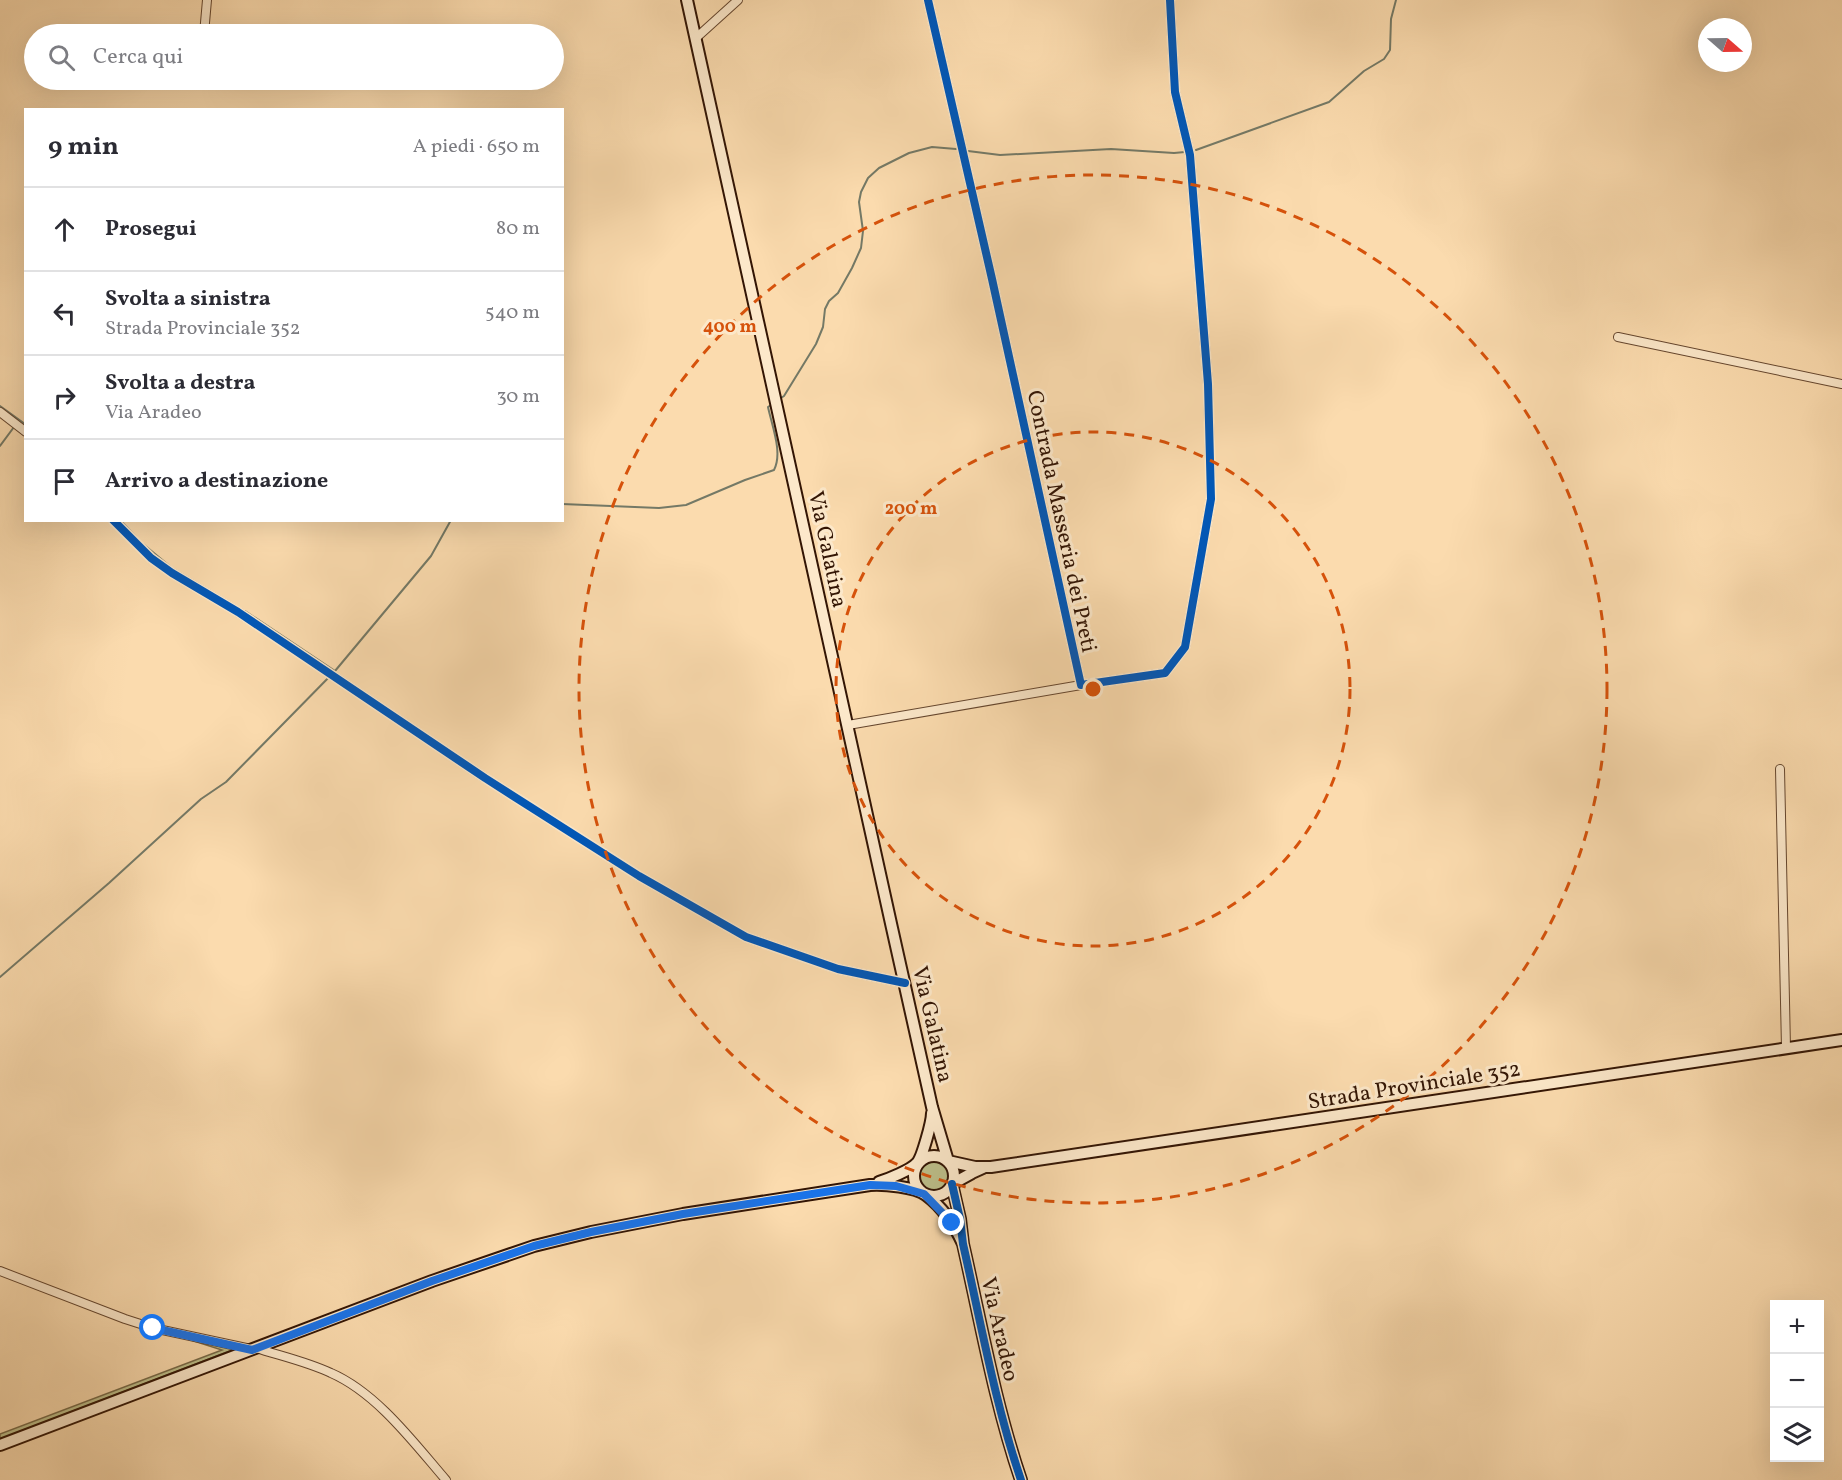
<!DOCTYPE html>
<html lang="it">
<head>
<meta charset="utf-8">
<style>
	:root { --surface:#fff; --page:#f7f7f7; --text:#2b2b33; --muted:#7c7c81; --line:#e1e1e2 }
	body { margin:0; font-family:Vollkorn,serif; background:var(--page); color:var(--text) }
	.controls { position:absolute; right:18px; bottom:18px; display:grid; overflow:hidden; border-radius:0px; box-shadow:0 6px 24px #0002 }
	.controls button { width:54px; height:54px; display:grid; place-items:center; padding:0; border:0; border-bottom:2px solid var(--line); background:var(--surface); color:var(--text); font:30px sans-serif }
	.compass { position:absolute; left:1698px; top:18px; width:54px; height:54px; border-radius:50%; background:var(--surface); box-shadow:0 6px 24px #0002; rotate:110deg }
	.stop { position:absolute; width:18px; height:18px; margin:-14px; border:4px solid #1a73e8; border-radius:50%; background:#fff }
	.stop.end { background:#1a73e8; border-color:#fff; box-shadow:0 2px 6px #0008 }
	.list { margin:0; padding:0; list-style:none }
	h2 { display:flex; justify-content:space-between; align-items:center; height:78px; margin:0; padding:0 24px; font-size:26px }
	h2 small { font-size:20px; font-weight:400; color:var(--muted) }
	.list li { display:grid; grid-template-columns:39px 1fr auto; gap:18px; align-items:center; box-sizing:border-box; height:84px; padding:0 24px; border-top:2px solid var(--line) }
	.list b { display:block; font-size:22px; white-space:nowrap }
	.list p { margin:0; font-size:20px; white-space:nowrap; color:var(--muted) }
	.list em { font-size:20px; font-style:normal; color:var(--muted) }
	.icon { flex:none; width:33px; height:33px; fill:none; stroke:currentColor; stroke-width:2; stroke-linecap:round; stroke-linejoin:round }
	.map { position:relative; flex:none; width:1842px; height:1480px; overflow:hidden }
	.search { position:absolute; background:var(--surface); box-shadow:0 6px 24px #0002; left:24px; top:24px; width:540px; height:66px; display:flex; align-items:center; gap:15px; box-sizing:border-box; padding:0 21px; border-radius:33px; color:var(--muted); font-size:22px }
	.panel { position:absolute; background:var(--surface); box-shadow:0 6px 24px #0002; left:24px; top:108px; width:540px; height:414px; border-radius:0px }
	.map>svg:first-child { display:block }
	.green { fill:#bdc08b; stroke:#786a48; stroke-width:1.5 }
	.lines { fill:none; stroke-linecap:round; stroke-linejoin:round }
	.stream { stroke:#747966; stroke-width:2 }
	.street-casing { stroke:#65462e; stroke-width:10 }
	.secondary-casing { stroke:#331504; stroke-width:14 }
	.street { stroke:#fce8ca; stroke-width:8 }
	.secondary { stroke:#fce8ca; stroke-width:10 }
	.cycleway-casing { stroke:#fce8ca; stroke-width:11 }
	.cycleway { stroke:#0057b8; stroke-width:8 }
	.route { stroke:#1a73e8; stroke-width:8 }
	.ring { fill:none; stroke:#d6520b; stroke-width:3; stroke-dasharray:10 8 }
	.labels { text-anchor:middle; stroke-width:6; stroke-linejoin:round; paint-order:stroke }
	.street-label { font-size:22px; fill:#331504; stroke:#fce8ca }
	.centre { fill:#d6520b; stroke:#fce8ca; stroke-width:3 }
	.ring-label { font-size:18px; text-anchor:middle; font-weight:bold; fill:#d6520b; stroke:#fce8ca; stroke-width:6; stroke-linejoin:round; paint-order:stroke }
</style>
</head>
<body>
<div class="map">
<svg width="1842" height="1480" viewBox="0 0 1842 1480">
	<rect width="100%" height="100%" fill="#fbdbae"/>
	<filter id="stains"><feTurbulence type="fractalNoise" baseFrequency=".00333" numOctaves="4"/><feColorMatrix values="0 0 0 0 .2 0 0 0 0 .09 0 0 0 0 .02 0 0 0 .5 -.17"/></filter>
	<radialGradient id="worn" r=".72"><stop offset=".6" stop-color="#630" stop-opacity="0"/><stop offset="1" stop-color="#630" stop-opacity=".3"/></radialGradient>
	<path class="green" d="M917 1176a17 17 0 1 1 34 0a17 17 0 1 1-34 0Z
		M175 1335 235 1349 0 1439V1434L222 1350Z"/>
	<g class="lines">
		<path class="stream" d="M1196 150 1329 102 1364 71 1384 59 1390 50 1391 19 1396 0
			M968 151 1000 155 1111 149 1174 153 1185 152
			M778 400 784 396 816 344 823 327 825 309 829 301 838 293 852 268 861 248 863 231 859 202 861 192 868 178 879 168 909 153 932 147 956 149
			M0 406 25 424
			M0 446 14 427
			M562 504 659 508 686 505 745 480 774 470C783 453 772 426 768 407L774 403
			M120 520 136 537
			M109 521 145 557
			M143 544 172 568 236 606
			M245 611 335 671
			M0 977 109 883 201 799 226 782 335 671 431 556 451 520"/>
		<g class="street-casing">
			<path id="street" d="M928 0 992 279 1081 685 1165 673 1185 647 1211 499 1208 384 1190 155 1175 92 1170 0
				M204 34 207 0
				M696 38 738 0
				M1618 337 1842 384
				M0 412 26 432
				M113 520 151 558 172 573 238 612 485 778 639 876 746 937 838 969 905 983
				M848 725 1081 685
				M1780 769 1786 1048
				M0 1271 125 1319 153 1328 251 1349
				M256 1348C281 1356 308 1362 331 1373 377 1393 414 1443 446 1480"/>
		</g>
		<g class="secondary-casing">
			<path id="secondary" d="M687 0 892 928 932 1107 948 1161 975 1167H991L1842 1040
				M914 1176a20 20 0 1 1 40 0a20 20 0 1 1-40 0Z
				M983 1168 972 1173 952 1184 960 1219 963 1244C981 1323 995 1404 1021 1480
				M879 1182C888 1179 911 1170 917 1163 922 1158 932 1122 932 1113
				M0 1445 432 1281 534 1246 591 1232 683 1214 870 1185C884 1184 915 1187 926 1195 942 1207 955 1226 963 1244"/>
		</g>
		<use href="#street" class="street"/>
		<use href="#secondary" class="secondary"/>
		<g class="cycleway-casing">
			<path id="cycleway" d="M928 0 992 279 1081 685 1165 673 1185 647 1211 499 1208 384 1190 155 1175 92 1170 0
				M113 520 151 558 172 573 238 612 485 778 639 876 746 937 838 969 905 983
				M952 1184 960 1219 963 1244C981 1323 995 1404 1021 1480"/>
		</g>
		<use href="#cycleway" class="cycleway"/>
	</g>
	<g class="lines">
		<path class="route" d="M153 1328 252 1350 432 1281 534 1246 591 1232 683 1214 870 1185 896 1186 924 1194 952 1223"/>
	</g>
	<g class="ring">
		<circle cx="1093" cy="689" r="257"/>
		<circle cx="1093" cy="689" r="514"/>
	</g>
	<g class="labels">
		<g class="street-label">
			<text transform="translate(1063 521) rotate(78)" y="8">Contrada Masseria dei Preti</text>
			<text transform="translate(829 549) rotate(78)" y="8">Via Galatina</text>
			<text transform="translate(934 1024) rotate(77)" y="8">Via Galatina</text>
			<text transform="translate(1414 1084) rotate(-9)" y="8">Strada Provinciale 352</text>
			<text transform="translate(1001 1329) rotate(77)" y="8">Via Aradeo</text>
		</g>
	</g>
	<circle cx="1093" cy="689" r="9" class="centre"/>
	<g class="ring-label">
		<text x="730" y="332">400 m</text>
		<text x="911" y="514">200 m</text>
	</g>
	<rect width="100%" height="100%" filter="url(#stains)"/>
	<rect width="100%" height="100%" fill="url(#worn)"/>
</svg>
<div class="controls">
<button>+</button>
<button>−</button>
<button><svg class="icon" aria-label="layers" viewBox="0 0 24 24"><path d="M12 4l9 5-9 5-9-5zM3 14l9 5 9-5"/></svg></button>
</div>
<svg class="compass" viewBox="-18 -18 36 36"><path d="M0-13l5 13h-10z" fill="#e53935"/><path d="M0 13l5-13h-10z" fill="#7c7c81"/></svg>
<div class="stop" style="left:153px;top:1328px"></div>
<div class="stop end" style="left:952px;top:1223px"></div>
<div class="search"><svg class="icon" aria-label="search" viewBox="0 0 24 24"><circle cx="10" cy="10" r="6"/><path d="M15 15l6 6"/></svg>Cerca qui</div>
<section class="panel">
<h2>9 min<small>A piedi · 650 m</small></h2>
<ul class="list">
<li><svg class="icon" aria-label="ahead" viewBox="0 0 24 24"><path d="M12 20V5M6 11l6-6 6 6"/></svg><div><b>Prosegui</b></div><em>80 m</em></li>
<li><svg class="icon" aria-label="left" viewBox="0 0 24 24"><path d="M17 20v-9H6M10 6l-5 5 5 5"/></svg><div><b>Svolta a sinistra</b><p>Strada Provinciale 352</p></div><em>540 m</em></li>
<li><svg class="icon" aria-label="right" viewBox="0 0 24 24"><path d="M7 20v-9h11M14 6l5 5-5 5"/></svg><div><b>Svolta a destra</b><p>Via Aradeo</p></div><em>30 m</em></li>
<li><svg class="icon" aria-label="arrive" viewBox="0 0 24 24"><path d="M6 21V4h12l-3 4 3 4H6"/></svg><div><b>Arrivo a destinazione</b></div></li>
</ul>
</section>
</div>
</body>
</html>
